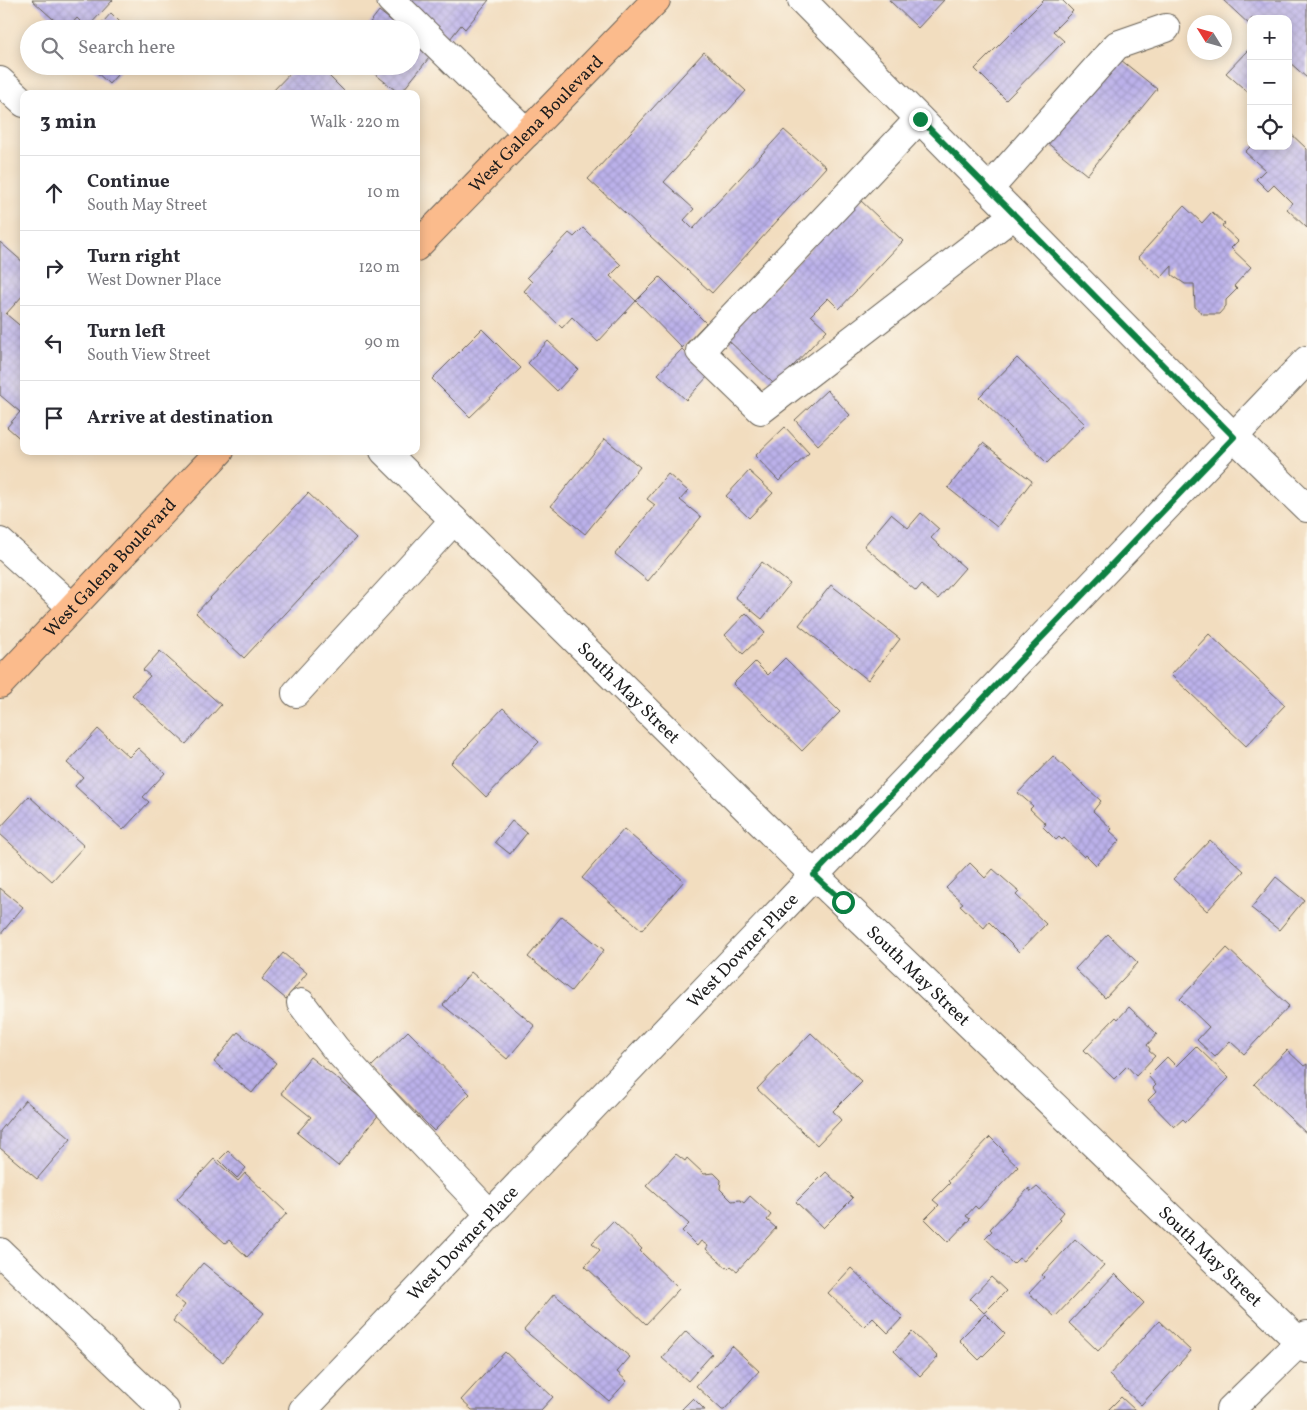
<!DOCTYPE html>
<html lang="en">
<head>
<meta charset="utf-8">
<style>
	:root { --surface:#fff; --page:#f2f2f3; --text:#2b2b33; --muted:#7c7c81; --line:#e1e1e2 }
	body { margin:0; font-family:Vollkorn,serif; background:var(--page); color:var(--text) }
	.controls { position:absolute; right:15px; top:15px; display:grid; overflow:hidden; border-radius:10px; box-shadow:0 2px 12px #0003 }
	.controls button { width:45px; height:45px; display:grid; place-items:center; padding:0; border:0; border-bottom:1px solid var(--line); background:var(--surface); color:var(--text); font:25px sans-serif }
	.compass { position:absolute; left:1187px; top:15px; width:45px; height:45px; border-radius:50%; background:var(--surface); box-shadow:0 2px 12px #0003; rotate:307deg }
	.stop { position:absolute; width:15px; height:15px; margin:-11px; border:4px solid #0b8043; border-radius:50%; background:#fff }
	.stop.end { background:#0b8043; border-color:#fff; box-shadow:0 1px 5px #0008 }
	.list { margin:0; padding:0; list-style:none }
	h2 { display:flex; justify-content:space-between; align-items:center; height:65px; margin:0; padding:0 20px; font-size:21px }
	h2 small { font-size:16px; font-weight:400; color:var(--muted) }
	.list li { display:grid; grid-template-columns:32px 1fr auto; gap:15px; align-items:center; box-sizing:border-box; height:75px; padding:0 20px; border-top:1px solid var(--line) }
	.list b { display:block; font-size:19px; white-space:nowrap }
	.list p { margin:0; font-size:16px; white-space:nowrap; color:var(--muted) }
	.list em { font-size:16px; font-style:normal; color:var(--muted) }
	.icon { flex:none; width:28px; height:28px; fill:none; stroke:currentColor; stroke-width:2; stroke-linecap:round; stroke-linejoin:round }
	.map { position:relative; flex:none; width:1307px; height:1410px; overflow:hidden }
	.search { position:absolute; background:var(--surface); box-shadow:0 2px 12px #0003; left:20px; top:20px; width:400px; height:55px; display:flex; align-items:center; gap:12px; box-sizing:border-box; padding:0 18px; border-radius:28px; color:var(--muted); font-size:19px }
	.panel { position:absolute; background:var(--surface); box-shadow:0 2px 12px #0003; left:20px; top:90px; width:400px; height:365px; border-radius:10px }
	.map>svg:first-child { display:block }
	.building { fill:url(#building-cross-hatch) }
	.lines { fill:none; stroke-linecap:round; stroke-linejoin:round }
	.minor-casing { stroke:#676055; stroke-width:30 }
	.major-casing { stroke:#676055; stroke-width:30 }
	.minor { stroke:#fff; stroke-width:28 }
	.major { stroke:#fbbb8c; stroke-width:28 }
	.route { stroke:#0b8043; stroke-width:6 }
	.labels { text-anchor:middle; stroke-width:5; stroke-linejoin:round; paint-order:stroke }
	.street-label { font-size:18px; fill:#1c1c1c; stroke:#fbf7ec }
</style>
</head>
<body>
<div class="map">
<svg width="1307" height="1410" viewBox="0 0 1307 1410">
	<defs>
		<pattern id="building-cross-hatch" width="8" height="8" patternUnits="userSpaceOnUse" patternTransform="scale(1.25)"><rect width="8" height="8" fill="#bbb1ea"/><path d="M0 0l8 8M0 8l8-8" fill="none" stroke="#a098c8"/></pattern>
	</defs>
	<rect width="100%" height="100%" fill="#fbf7ec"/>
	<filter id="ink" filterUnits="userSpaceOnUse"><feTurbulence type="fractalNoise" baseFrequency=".02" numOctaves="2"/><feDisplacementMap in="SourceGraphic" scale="10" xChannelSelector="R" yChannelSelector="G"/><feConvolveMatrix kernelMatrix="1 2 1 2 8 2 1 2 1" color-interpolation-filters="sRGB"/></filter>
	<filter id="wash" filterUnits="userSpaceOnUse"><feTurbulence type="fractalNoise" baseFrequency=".0096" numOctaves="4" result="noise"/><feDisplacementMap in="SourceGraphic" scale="20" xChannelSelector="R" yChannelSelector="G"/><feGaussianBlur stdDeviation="1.12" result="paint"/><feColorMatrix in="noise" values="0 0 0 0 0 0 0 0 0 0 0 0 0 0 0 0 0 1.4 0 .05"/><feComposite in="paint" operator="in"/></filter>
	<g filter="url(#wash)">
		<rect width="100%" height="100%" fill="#f2ddbf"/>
		<g id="blocks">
			<path class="building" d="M32 0H113L87 28 77 18 67 29H64Z
				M404 0H489L465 29 461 25 450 39Z
				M889 0H944L918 28Z
				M1044 0H1062L1073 11 1053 31 1064 41 1006 100 975 69Z
				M1223 0H1307V78L1288 61V19H1251V26Z
				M379 11 402 29H365Z
				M111 13 127 29H97Z
				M411 36 433 53 400 94 365 66H411Z
				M1248 50 1251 52V95L1226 73Z
				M704 52 746 91 664 182 694 209 684 220 693 229 784 130 826 167 712 293 588 179Z
				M1116 56 1157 89 1087 175 1046 142Z
				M90 66H125L109 84Z
				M297 66H319L347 94H270Z
				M1288 131 1307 149V228L1287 209 1292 203 1274 185 1268 191 1256 179 1265 170 1245 152 1251 146H1265L1267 148 1269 146H1288Z
				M858 198 903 241 839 309 828 298 811 315 827 330 775 385 726 338Z
				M1184 206 1202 223 1212 212 1225 224 1222 226 1238 241 1231 248 1251 267 1234 286 1237 289 1226 300V306L1219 314H1203L1195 307 1194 284H1185L1172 275V266L1161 278 1138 257Z
				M583 228 621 265 610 276 636 301 598 342 572 317 562 328 524 291 532 282 527 277 569 233 574 237Z
				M0 242 24 263V294L6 314 24 329V442L7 427 20 412 0 395Z
				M660 277 706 323 682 348 636 301Z
				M482 329 521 368 470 417 432 379Z
				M548 341 578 369 557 391 528 363Z
				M682 349 709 375 686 400 658 374Z
				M1017 358 1085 424 1047 463 979 397Z
				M827 390 850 415 818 445 795 420Z
				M785 427 809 453 779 481 755 456Z
				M605 439 640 467 585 534 551 506Z
				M983 443 1032 481 997 527 948 488Z
				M749 471 773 493 749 518 726 496Z
				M668 474 688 491 680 500 701 517 648 581 615 554 655 505 647 499Z
				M308 493 356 538 244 658 196 613Z
				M921 513 939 529 931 538 965 568 938 599 921 585 916 591 864 546 891 514 908 528Z
				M762 562 790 584 762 619 735 597Z
				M831 585 900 639 868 680 799 625Z
				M746 613 765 633 743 654 725 635Z
				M1209 634 1285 705 1246 746 1171 675Z
				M160 651 221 705 186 744 132 695 150 676 143 670Z
				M785 658 840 712 802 751 733 684 755 662 768 675Z
				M503 708 539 742 486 797 451 763Z
				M98 729 129 757 138 748 165 773 143 797 149 802 123 830 75 786 83 777 67 763Z
				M1053 756 1101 801 1093 811 1112 829 1110 831 1120 840 1096 865 1086 855 1084 857 1064 838 1062 840 1059 837 1056 840 1043 827 1046 824 1030 809 1033 806 1018 793Z
				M29 796 84 846 52 881 0 834V828Z
				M512 821 527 833 510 854 495 842Z
				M624 829 684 881 642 930 582 878Z
				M1210 840 1244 871 1207 911 1173 879Z
				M970 863 985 878 993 869 1019 892 1016 895 1046 924 1019 952 989 922 984 928 960 905 963 903 946 888Z
				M1276 877 1304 900 1279 930 1251 908Z
				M0 888 23 907 0 935Z
				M562 916 604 950 571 991 528 957Z
				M1108 934 1138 963 1105 998 1075 969Z
				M1227 948 1289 1006 1244 1054 1230 1041 1215 1057 1197 1040 1209 1027 1180 999Z
				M283 953 307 973 286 999 262 979Z
				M471 972 535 1026 507 1059 443 1005Z
				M1129 1007 1157 1034 1147 1045 1150 1049 1149 1051 1155 1056 1136 1076 1127 1066 1114 1079 1084 1050 1116 1017 1118 1019Z
				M408 1031 470 1094 434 1131 371 1067Z
				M238 1032 276 1063 252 1093 214 1062Z
				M811 1033 862 1082 833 1111 841 1120 817 1145 757 1089Z
				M1196 1046 1229 1078 1186 1122 1183 1119 1174 1127 1148 1100 1156 1092 1153 1088 1156 1085 1148 1076 1167 1057 1176 1066Z
				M1287 1050 1304 1066 1307 1064V1134L1254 1084Z
				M310 1057 380 1113 338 1166 297 1133 311 1117 281 1093Z
				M25 1100 71 1139 37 1179 0 1148V1131Z
				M990 1137 1003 1150 1002 1152 1018 1167 978 1209 975 1206 966 1216 970 1219 948 1242 925 1219 939 1205 933 1200 950 1183 948 1181Z
				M228 1151 246 1168 237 1178 219 1160Z
				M676 1154 685 1161 687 1158 704 1174 714 1173 721 1180 720 1189 732 1201 740 1200 744 1203 750 1196 771 1215 767 1220 776 1228 737 1271 731 1266 728 1269 706 1249 708 1246 701 1241 697 1246 682 1231 689 1224 646 1186Z
				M214 1159 238 1181 245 1173 287 1213 247 1257 229 1240 225 1243 177 1199Z
				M826 1172 853 1198 823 1228 796 1202Z
				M1037 1187 1064 1212 1059 1218 1061 1220 1023 1261 1019 1258 1013 1264 985 1238 992 1231 990 1229 1029 1188 1031 1192Z
				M613 1221 642 1249 640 1251 679 1289 646 1324 585 1266 600 1250 592 1243Z
				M1075 1239 1104 1265 1055 1317 1029 1293 1044 1277 1042 1275Z
				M203 1263 264 1313 223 1362 173 1321 185 1305 175 1297Z
				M851 1268 903 1317 888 1333 873 1318 864 1327 828 1293Z
				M1115 1274 1144 1303 1098 1351 1069 1323Z
				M991 1277 1006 1291 984 1313 970 1299Z
				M554 1294 630 1357 617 1372 627 1381 609 1401 524 1330Z
				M985 1314 1005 1334 979 1360 959 1340Z
				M1159 1321 1191 1351 1141 1405 1109 1375Z
				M686 1331 712 1354 688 1381 662 1358Z
				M912 1332 938 1357 920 1376 894 1351Z
				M732 1346 759 1371 724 1410H722L696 1386Z
				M505 1352 553 1397 541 1410H472L461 1400Z
				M1121 1397 1135 1410H1108Z
				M693 1398 705 1410H681Z"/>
		</g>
	</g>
	<g filter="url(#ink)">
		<use href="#blocks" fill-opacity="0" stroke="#676055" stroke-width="1"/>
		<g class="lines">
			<g class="minor-casing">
				<g id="minor">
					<path d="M391 0 527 133"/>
					<path d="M802 0 1234 437 1307 508"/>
					<path d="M0 81 24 103"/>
					<path d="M919 119 700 351 761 410 1014 215"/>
					<path d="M989 189 1117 45 1166 28"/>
					<path id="s1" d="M384 451 814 875 1307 1349"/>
					<path d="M0 542 72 607"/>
					<path d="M296 693 454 520"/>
					<path d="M301 1003 335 1048 399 1118 490 1214"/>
					<path d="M0 1252 165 1410"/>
					<path id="s2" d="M303 1410 1307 360"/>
					<path d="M1230 1410 1307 1335"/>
				</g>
			</g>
			<g class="major-casing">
				<g id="major">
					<path id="s3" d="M416 247 656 0"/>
					<path id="s4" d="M0 684 220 451"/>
				</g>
			</g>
			<use href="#minor" class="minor"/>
			<use href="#major" class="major"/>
		</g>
	</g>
	<g class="lines" filter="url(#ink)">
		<path class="route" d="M843 902 814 875 1234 437 920 119"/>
	</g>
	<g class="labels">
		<g class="street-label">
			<text dy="6" stroke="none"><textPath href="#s3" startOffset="172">West Galena Boulevard</textPath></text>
			<text dy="6" stroke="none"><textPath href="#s4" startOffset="160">West Galena Boulevard</textPath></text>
			<text dy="6" stroke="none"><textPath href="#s1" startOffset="344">South May Street</textPath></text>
			<text dy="6" stroke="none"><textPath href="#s2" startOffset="636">West Downer Place</textPath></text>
			<text dy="6" stroke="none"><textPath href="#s1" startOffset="749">South May Street</textPath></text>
			<text dy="6" stroke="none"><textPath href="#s2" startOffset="231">West Downer Place</textPath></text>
			<text dy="6" stroke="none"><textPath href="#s1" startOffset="1154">South May Street</textPath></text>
		</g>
	</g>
</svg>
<div class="controls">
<button>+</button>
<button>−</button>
<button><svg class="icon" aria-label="locate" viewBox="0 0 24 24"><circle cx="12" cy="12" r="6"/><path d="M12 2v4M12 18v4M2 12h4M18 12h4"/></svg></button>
</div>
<svg class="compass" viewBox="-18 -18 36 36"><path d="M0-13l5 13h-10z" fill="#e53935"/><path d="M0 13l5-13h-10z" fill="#7c7c81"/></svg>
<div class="stop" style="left:843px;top:902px"></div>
<div class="stop end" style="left:920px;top:119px"></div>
<div class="search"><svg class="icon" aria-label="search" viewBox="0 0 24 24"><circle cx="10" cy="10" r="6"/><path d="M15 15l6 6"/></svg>Search here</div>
<section class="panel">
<h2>3 min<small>Walk · 220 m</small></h2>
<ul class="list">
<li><svg class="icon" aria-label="ahead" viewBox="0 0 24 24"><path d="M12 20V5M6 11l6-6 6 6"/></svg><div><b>Continue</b><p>South May Street</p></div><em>10 m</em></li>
<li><svg class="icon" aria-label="right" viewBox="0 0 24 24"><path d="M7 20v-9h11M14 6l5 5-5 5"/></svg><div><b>Turn right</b><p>West Downer Place</p></div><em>120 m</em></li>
<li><svg class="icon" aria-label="left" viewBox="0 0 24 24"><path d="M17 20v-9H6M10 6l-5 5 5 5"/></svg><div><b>Turn left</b><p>South View Street</p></div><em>90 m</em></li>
<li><svg class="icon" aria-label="arrive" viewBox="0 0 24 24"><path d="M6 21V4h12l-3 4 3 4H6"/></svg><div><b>Arrive at destination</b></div></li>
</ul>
</section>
</div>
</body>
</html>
